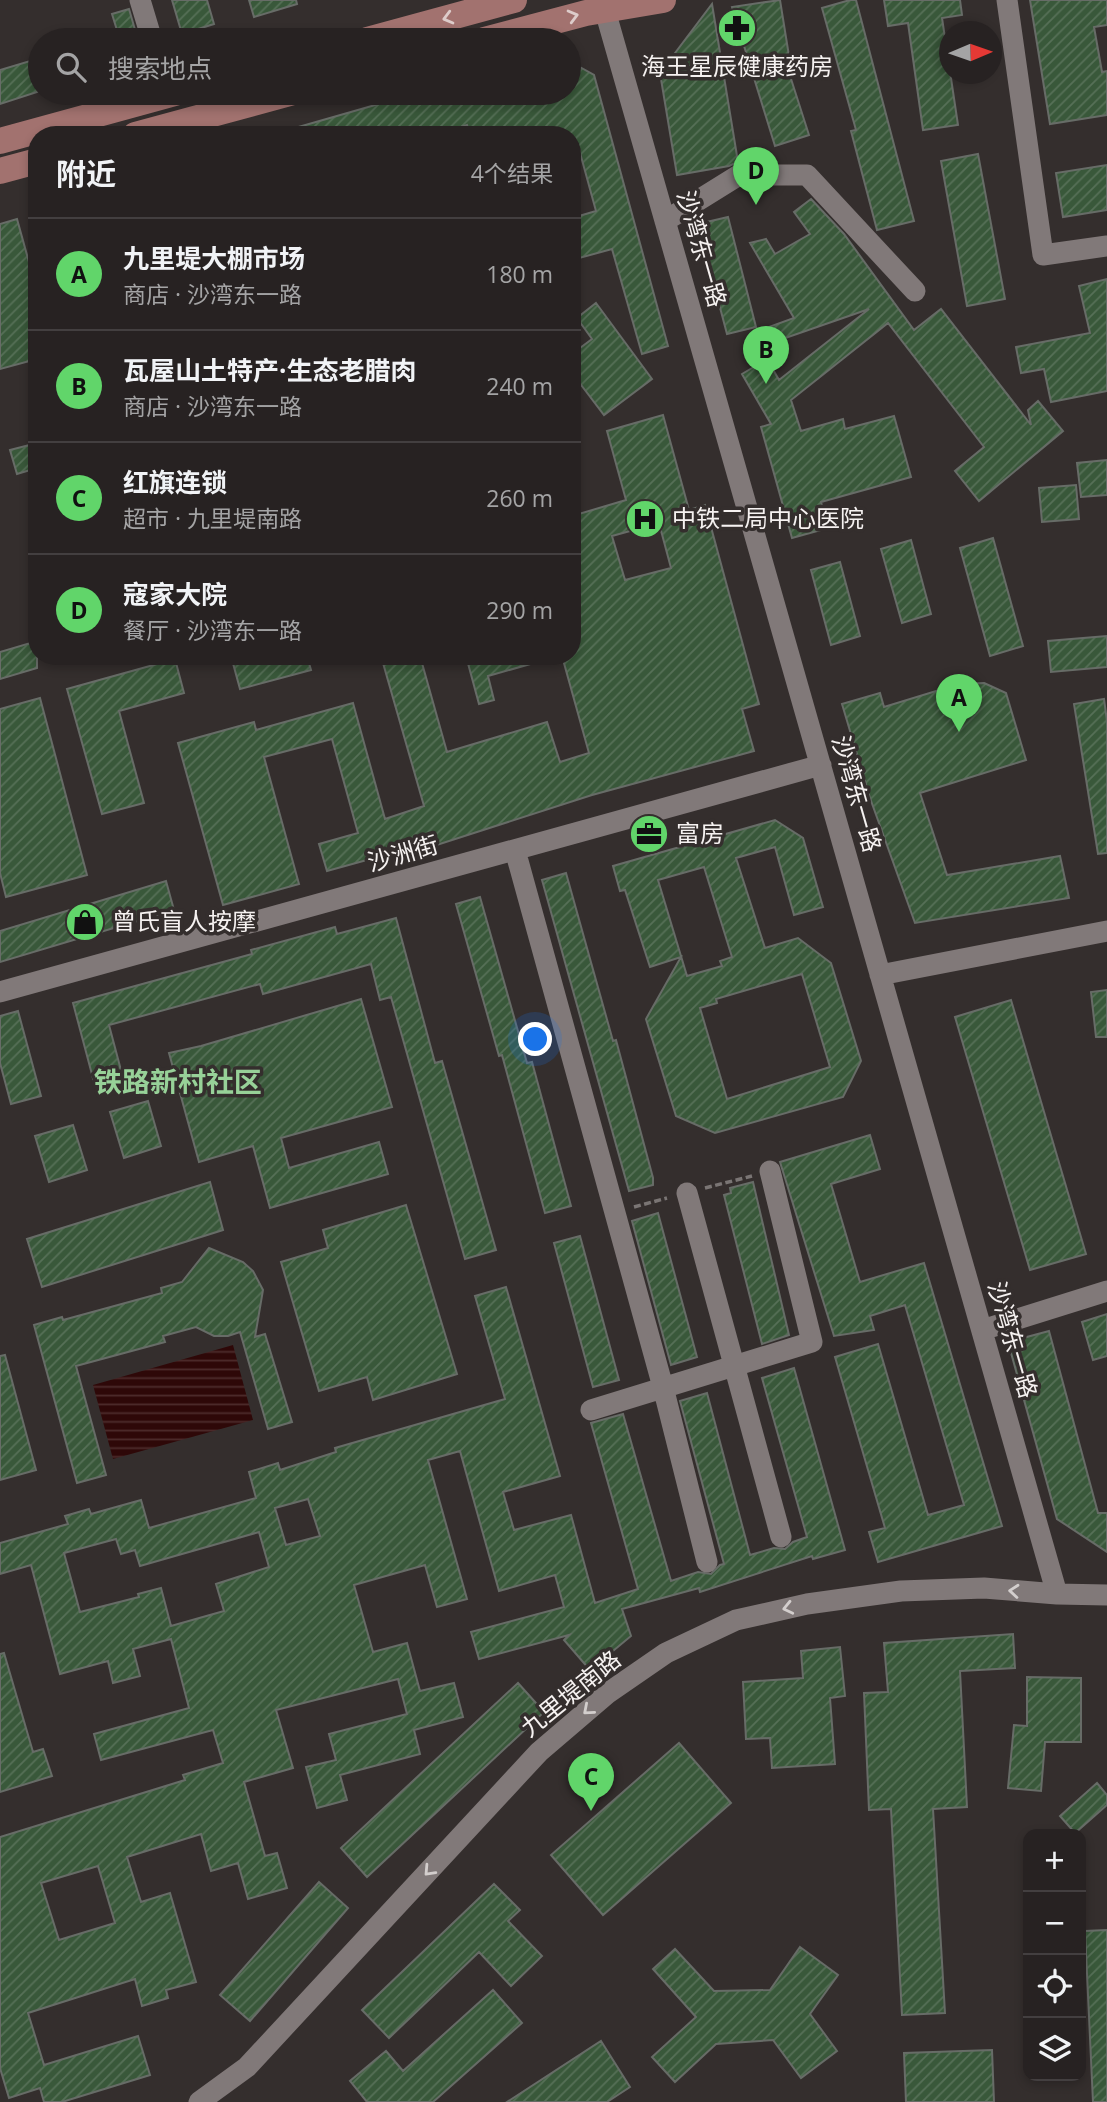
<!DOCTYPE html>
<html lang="zh">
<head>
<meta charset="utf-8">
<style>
	:root { --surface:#272222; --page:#2f2a2a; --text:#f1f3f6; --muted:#a4a4a5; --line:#433f40; --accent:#61d56a }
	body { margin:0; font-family:"Open Sans","Noto Sans SC",sans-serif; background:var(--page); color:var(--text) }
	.controls { position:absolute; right:21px; bottom:21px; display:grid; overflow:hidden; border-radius:14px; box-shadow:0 4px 10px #0003 }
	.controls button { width:63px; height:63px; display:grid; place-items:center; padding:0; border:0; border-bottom:2px solid var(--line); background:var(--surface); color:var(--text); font:35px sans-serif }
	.compass { position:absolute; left:939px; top:21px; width:63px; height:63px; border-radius:50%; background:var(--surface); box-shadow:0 4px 10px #0003; rotate:88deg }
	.you { position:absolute; left:536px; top:1040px; width:24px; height:24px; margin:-18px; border:5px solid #fff; border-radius:50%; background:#1a73e8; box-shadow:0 0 0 10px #1a73e833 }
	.badge { display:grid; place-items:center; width:46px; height:46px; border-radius:50%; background:var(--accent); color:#111; font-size:23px; font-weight:700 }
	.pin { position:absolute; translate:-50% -58px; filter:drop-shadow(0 2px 4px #0008) }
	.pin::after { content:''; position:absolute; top:37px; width:24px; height:21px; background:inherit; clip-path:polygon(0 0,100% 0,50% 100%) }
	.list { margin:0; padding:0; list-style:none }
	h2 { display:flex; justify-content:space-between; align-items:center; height:91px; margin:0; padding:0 28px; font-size:30px }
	h2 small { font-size:23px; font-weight:400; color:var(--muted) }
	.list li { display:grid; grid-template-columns:46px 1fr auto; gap:21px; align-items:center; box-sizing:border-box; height:112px; padding:0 28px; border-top:2px solid var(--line) }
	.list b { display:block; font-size:26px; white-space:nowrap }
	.list p { margin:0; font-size:23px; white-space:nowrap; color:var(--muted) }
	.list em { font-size:23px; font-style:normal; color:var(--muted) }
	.icon { flex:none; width:38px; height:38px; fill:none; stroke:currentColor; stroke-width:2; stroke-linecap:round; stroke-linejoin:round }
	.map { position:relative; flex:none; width:1107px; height:2102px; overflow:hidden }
	.search { position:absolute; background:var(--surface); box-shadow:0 4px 10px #0003; left:28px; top:28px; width:553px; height:77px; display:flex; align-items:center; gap:18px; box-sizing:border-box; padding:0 24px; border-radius:38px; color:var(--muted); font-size:26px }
	.panel { position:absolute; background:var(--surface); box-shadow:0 4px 10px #0003; left:28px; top:126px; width:553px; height:539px; border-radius:28px }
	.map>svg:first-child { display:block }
	.water { fill:url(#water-rules) }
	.building { fill:url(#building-hatch); stroke:#676c67; stroke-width:2; fill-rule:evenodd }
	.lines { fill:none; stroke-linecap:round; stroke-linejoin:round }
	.path { stroke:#7a7574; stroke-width:3.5; stroke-dasharray:7 3.5; stroke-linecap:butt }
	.minor { stroke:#817979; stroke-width:21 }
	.major { stroke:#a2726f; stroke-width:26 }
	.oneway { stroke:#ddccca }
	.oneway2 { stroke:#d3cecd }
	.labels { text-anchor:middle; stroke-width:7; stroke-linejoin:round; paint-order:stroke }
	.poi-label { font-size:24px; fill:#f6f2f1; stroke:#342e2d; text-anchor:start }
	.street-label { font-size:24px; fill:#f6f2f1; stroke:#342e2d }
	.quarter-label { font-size:28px; font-weight:bold; fill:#97d198; stroke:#342e2d }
</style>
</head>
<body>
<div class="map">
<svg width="1107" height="2102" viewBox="0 0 1107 2102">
	<defs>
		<pattern id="water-rules" width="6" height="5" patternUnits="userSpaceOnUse" patternTransform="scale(1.75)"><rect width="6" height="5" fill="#2e0808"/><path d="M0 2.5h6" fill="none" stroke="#4d2c2c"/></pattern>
		<pattern id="building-hatch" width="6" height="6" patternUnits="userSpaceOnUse" patternTransform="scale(1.75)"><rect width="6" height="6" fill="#39583a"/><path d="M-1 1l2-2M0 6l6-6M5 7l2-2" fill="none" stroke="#567057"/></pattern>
	</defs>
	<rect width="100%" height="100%" fill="#342e2d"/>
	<path class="water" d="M233 1345 253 1420 113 1459 93 1385Z"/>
	<path class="building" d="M172 0H207L214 24 182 34Z
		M249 0H296L297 4 254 17Z
		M780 0 789 56 784 57 809 135 775 146 732 7Z
		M850 0H856L914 221 877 230 851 131 856 130 822 8Z
		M884 0H960L962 15 942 18 958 125 923 130 908 23 888 26Z
		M1030 0H1107V25L1094 27 1102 72 1107 71V115L1050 124Z
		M712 4 738 162 729 166 677 175 660 73Z
		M129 9 138 40H120L112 14Z
		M40 58V91L0 104V70Z
		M569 61 594 75 668 346 642 354 612 249 572 260V218L596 211 579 149 572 151V135H470L467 125 435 135H289L288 130 417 93H569Z
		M978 154 1005 299 967 306 941 161Z
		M1107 165V210L1063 217 1056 173Z
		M811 199 844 234 914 330 941 309 1031 425 1028 410 1038 401 1063 431 979 501 955 471 984 447 888 323 791 400 801 431 843 419 845 429 894 416 911 477 821 502 828 528 792 538 761 427 771 424 742 374 767 359 779 380 869 309 771 343 766 328 794 318 750 243 766 239 775 254 810 234 794 212Z
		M728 217 756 327 727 334 698 224Z
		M17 219 37 291V359L0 369V224Z
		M1107 279V391L1051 402 1044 369 1021 373 1016 347 1090 333 1079 286Z
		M596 303 652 379 604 415 572 373V354L592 339 577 318Z
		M663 415 689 510 705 505 759 704 742 709 754 751 592 795 415 852 414 847 327 871 319 844 358 833 332 739 264 757 299 884 223 905 178 743 254 722 256 730 353 703 385 819 424 806 381 656H420L447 752 547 722 560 762 589 753 562 656H572V516L626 500 607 431ZM659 523 671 568 625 580 612 536Z
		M37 443V468L17 474 10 450Z
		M1107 460V495L1081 497 1077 463Z
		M1076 485 1079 519 1042 522 1039 488Z
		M993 538 1023 646 990 656 960 548Z
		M911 540 931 614 902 623 881 549Z
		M840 562 860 636 831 645 811 570Z
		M1107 636V667L1051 672 1048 641Z
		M37 641V668L0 679V652Z
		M231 656H307L311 670 240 689Z
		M466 656H540L541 661 488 676 494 700 479 704Z
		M175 659 184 693 119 711 144 803 102 814 67 689Z
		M984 683 1006 693 1026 760 920 793 947 875 1060 856 1069 898 915 923 870 798 842 704 880 693 884 707 959 684Z
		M40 698 87 875 6 897 0 873V709Z
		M1104 699 1107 721V853L1098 854 1074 704Z
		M775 820 803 838 823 907 794 915 775 847 736 858 765 948 798 938 831 963 861 1061 843 1097 715 1133 676 1116 646 1019 681 957 650 967 625 890 620 891 613 866ZM704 867 732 957 720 961 722 966 687 976 658 880ZM802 974 830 1067 727 1099 700 1008 717 1003 716 999Z
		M566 873 613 1041 616 1040 653 1178V1185L629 1191 542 880Z
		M166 881 174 910 0 962V931Z
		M480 897 527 1063 532 1062 571 1206 545 1213 502 1055 499 1056 456 904Z
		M396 918 435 1063 442 1061 496 1250 465 1259 391 997 380 1000 371 964 263 994 260 984 109 1025 122 1074 94 1082 73 1003 252 954 251 950 335 927 337 934Z
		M1107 990V1037H1096L1091 992Z
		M361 999 392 1107 281 1138 289 1168 379 1142 388 1174 270 1208 253 1146 199 1162 169 1053 201 1046Z
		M1011 1000 1086 1254 1030 1270 955 1017Z
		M18 1011 41 1096 11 1104 0 1063V1016Z
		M148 1101 161 1146 124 1158 110 1112Z
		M73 1125 87 1170 49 1182 35 1136Z
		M870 1135 880 1169 831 1184 860 1282 924 1263 1002 1526 878 1562 869 1532 885 1528 835 1357 878 1344 928 1515 964 1505 905 1305 870 1316 874 1330 834 1336 780 1162Z
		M210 1182 223 1230 42 1287 27 1239Z
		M753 1182 789 1335 762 1344 724 1195 731 1193 730 1188Z
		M406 1205 457 1374 373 1400 367 1377 319 1391 281 1262 328 1248 323 1230Z
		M658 1213 697 1357 671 1365 632 1221Z
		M580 1236 619 1380 593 1387 554 1243Z
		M209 1248 243 1262 253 1271 263 1290 255 1337 265 1334 292 1422 268 1429 240 1332 228 1336H214L196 1327 163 1336 165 1342 76 1366 106 1475 77 1483 34 1325 62 1317 63 1320 162 1293 161 1288 182 1282Z
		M506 1287 560 1476 503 1492 514 1530 571 1515 595 1603 638 1589 591 1423 623 1414 671 1581 698 1572 711 1574 720 1565 724 1564 680 1401 707 1393 750 1555 774 1548 785 1549 793 1542 807 1537 762 1378 794 1368 845 1550 813 1559 812 1556 700 1592 699 1588 622 1609 631 1636 590 1670 564 1640 569 1635 479 1659 471 1632 564 1607 555 1575 499 1591 460 1451 428 1460 467 1599 437 1607 425 1565 354 1585 373 1652 407 1643 420 1691 454 1683 463 1717 414 1730 420 1754 340 1775 347 1800 317 1808 306 1767 336 1760 329 1734 407 1714 398 1679 276 1710 293 1768 244 1782 265 1856 277 1853 287 1888 248 1899 238 1863 211 1871 201 1834 127 1857 141 1902 170 1893 196 1982 166 1990 168 1998 142 2006 135 1979 28 2013 44 2065 138 2036 150 2075 62 2102H44L40 2088 9 2098 0 2068V1837L185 1780 183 1775 223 1763 213 1730 101 1760 94 1734 189 1708 171 1639 133 1649 140 1676 113 1683 108 1661 60 1674 31 1565 0 1574V1543L68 1524 65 1516 89 1509 91 1514 141 1500 149 1528 256 1498 249 1472 278 1463 280 1470 336 1452 335 1448 505 1399 475 1296ZM308 1499 320 1536 286 1545 275 1508ZM259 1532 269 1567 216 1584 224 1611 171 1626 161 1588 138 1594 139 1597 80 1612 64 1553 116 1539 121 1554 135 1550 140 1566ZM98 1866 115 1923 59 1940 41 1883Z
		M1107 1314V1356L1093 1360 1082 1322Z
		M1049 1331 1098 1513H1107V1552L1057 1519 1008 1342Z
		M5 1355 36 1470 0 1480V1356Z
		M1013 1634 1015 1668 960 1671 967 1807 933 1809 945 2013 902 2015 891 1809 869 1810 864 1693 888 1692 884 1643Z
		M840 1647 845 1696 830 1698 835 1764 772 1768 770 1738 746 1739 743 1682 803 1678 801 1651Z
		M4 1653 33 1752 43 1749 52 1776 0 1792V1654Z
		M1027 1677 1081 1678V1742H1045L1041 1791 1008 1788 1014 1725 1027 1726Z
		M518 1683 544 1712 367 1877 341 1848Z
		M679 1743 731 1803 603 1915 551 1855Z
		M1097 1783 1107 1795V1805L1075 1833 1060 1816Z
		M319 1882 348 1908 250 2021 220 1995Z
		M494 1884 520 1910 508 1921 542 1956 511 1986 479 1952 389 2038 362 2010Z
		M1107 1930V2102H1093L1085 1931Z
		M800 1947 838 1975 810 2014 837 2051 801 2078 773 2040 716 2044 675 2082 652 2057 696 2017 653 1969 675 1949 714 1991 770 1990Z
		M493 1990 522 2023 433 2102H367L350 2081 386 2051 403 2071Z
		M601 2041 630 2087 607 2102H507Z
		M992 2050 994 2102H906L904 2053Z"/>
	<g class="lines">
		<path class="path" d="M705 1188 752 1176
			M634 1207 667 1198"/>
		<path class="minor" d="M140 0 152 40
			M602 0 1057 1594
			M1007 0 1043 255 1107 246
			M665 221 739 175H807L915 291
			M515 850 663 1387 707 1562
			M880 975 1107 931
			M0 992 821 765
			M687 1193 781 1537
			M982 1330 1107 1291
			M591 1410 812 1342 770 1171
			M199 2102 247 2067 539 1752 608 1693 666 1653 736 1620 807 1604 901 1591 984 1588 1057 1594 1107 1595"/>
		<path class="major" d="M367 40 514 0
			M484 40 586 13 663 0
			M135 135 290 93
			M0 141 175 93
			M0 171 37 161"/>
	</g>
	<defs><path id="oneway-chevron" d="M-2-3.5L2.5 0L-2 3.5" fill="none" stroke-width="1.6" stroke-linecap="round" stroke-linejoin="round" transform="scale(1.75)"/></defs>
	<g class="oneway">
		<use href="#oneway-chevron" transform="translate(573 16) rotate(-15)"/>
		<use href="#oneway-chevron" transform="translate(448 18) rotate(165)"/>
	</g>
	<g class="oneway2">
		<use href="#oneway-chevron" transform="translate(1014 1591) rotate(-175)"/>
		<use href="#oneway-chevron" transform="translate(788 1608) rotate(167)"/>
		<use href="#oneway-chevron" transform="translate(588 1710) rotate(139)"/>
		<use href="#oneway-chevron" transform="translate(429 1871) rotate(133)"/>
	</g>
	<defs>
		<g id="pharmacy-disc" transform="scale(2.0125)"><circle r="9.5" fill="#61d56a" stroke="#342e2d"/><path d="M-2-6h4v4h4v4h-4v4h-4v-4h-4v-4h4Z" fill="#111"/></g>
		<g id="hospital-disc" transform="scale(2.0125)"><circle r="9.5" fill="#61d56a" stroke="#342e2d"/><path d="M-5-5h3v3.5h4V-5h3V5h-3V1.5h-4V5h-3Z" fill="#111"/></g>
		<g id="office-disc" transform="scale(2.0125)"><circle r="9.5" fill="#61d56a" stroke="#342e2d"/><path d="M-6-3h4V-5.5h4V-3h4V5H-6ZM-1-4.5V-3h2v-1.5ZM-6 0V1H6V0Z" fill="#111"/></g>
		<g id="shop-disc" transform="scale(2.0125)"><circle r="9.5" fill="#61d56a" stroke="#342e2d"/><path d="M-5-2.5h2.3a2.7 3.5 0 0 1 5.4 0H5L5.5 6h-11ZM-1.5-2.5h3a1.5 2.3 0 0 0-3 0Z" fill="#111"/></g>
	</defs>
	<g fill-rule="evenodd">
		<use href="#pharmacy-disc" x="737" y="28"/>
		<use href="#hospital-disc" x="645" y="519"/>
		<use href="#office-disc" x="649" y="834"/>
		<use href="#shop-disc" x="85" y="922"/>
	</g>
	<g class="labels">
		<g class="poi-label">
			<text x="737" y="75" text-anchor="middle">海王星辰健康药房</text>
			<text x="672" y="527">中铁二局中心医院</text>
			<text x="676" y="842">富房</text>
			<text x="112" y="930">曾氏盲人按摩</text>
		</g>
		<g class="street-label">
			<text transform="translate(701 249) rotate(74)" y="8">沙湾东一路</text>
			<text transform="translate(856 794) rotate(74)" y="8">沙湾东一路</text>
			<text transform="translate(403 854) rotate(-16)" y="8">沙洲街</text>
			<text transform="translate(1012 1340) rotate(74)" y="8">沙湾东一路</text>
			<text transform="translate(571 1694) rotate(-39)" y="8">九里堤南路</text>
		</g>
		<g class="quarter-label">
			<text x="178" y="1092">铁路新村社区</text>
		</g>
	</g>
</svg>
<div class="controls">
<button>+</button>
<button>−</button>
<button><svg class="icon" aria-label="locate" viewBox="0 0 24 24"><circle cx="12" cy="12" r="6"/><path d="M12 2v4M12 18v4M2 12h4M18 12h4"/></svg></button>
<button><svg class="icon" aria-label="layers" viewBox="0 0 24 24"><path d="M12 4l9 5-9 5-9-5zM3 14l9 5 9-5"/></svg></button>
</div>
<svg class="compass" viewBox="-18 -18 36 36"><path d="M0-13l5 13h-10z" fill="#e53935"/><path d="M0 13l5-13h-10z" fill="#a4a4a5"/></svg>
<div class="you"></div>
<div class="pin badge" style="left:959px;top:732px">A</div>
<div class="pin badge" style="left:766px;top:384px">B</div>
<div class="pin badge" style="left:591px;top:1811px">C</div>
<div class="pin badge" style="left:756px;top:205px">D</div>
<div class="search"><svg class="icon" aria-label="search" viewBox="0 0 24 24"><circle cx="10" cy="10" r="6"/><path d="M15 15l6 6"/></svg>搜索地点</div>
<section class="panel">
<h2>附近<small>4个结果</small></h2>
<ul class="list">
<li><span class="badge">A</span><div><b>九里堤大棚市场</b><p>商店 · 沙湾东一路</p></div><em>180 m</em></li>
<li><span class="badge">B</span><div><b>瓦屋山土特产·生态老腊肉</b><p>商店 · 沙湾东一路</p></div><em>240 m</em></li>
<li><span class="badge">C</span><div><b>红旗连锁</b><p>超市 · 九里堤南路</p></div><em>260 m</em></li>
<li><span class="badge">D</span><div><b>寇家大院</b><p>餐厅 · 沙湾东一路</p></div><em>290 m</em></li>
</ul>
</section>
</div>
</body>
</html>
